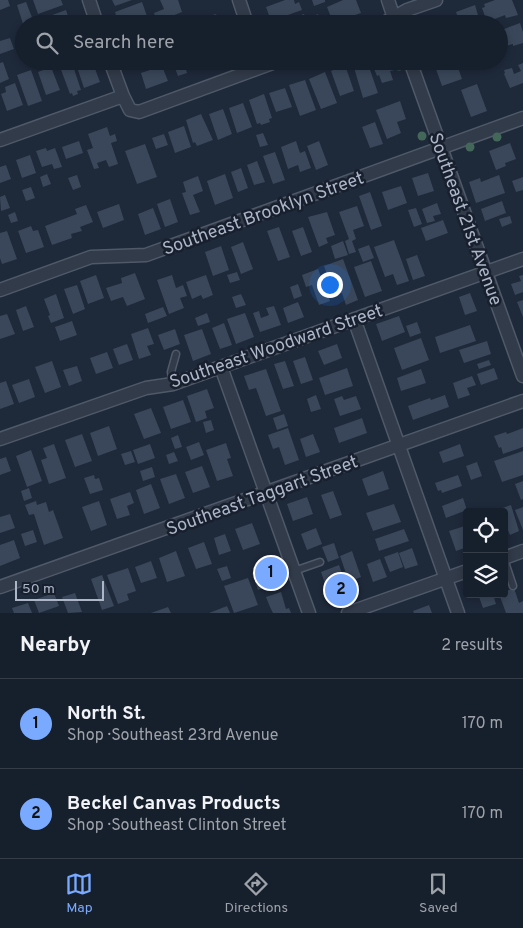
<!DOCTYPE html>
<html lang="en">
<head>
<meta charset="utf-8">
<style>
	:root { --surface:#161f2c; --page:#232c38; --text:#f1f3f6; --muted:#9ea2a9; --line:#353d48; --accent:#79aaff }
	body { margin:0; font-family:Overpass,sans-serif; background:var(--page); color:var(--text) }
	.controls { position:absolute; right:15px; bottom:15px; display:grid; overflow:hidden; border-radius:5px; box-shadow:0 2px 8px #0003 }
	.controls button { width:45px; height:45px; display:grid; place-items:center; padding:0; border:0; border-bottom:1px solid var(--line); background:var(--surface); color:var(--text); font:25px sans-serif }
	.scale { position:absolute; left:15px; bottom:12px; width:89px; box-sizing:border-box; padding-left:5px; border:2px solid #acb6c7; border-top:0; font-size:14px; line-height:18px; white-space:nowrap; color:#acb6c7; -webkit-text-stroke:4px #18202e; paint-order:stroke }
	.you { position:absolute; left:329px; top:284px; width:18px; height:18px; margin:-12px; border:4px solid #fff; border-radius:50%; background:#1a73e8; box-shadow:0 0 0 8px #1a73e833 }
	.badge { display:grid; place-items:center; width:32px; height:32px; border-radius:50%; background:var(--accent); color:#111; font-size:16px; font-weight:700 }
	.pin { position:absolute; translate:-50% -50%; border:2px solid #fff; box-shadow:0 1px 5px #0006 }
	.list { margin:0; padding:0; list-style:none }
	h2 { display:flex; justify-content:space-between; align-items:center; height:65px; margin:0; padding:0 20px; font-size:21px }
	h2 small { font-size:16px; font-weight:400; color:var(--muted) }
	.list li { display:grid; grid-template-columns:32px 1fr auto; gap:15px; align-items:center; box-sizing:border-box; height:90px; padding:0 20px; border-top:1px solid var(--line) }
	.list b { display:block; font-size:19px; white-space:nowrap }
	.list p { margin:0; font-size:16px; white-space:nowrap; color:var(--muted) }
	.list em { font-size:16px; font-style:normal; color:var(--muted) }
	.icon { flex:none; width:28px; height:28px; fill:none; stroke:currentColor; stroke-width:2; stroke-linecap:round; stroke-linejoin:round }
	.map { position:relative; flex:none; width:523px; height:613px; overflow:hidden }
	.search { position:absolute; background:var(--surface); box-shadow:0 2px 8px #0003; left:15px; right:15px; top:15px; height:55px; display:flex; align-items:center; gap:12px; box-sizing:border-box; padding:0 18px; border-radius:28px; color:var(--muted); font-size:19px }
	.sheet { height:245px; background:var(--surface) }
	nav { display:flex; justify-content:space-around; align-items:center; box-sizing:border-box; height:70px; border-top:1px solid var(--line); background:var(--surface); font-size:14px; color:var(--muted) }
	nav a { display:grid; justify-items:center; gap:2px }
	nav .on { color:var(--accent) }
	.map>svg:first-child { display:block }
	.building { fill:#3a475a }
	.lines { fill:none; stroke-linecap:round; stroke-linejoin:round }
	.service-casing { stroke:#4f5968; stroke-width:9 }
	.minor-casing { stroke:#4f5968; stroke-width:15 }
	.service { stroke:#323b4a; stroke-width:6 }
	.minor { stroke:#323b4a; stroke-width:12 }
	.tree { fill:#436758 }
	.labels { text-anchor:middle; stroke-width:5; stroke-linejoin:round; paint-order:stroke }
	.street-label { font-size:18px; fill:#acb6c7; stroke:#18202e }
</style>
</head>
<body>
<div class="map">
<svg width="523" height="613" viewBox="0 0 523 613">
	<rect width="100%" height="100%" fill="#1e293a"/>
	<path class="building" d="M0 0H8L10 6 0 10Z
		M33 0H61L63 5 38 14Z
		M112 0H132L115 6Z
		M160 0H178L182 12 167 18 168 21 158 24 154 13 164 9Z
		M285 0H294L295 4 299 2 302 10 271 21 266 7Z
		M312 0H325V2L314 6Z
		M343 0H356L361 13 340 20 339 17 332 20 327 7Z
		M495 0H512L518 15 506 18 505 15 487 22 482 8 485 7 484 4Z
		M26 2 33 20 23 24 17 5Z
		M142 2 148 19 134 24H119L115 12Z
		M475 5 480 22 475 24H460L456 12Z
		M66 10 69 19 73 17 75 24H46L44 18Z
		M216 14 219 24H202L200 19Z
		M304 14 307 24H278V23Z
		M318 14 321 24H313L311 17Z
		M453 15 456 24H436L435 21Z
		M196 17 198 24H183L182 22Z
		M520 23 523 32V43L513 46V44L500 47 499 31Z
		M10 38 14 49 0 54V41Z
		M84 61H92L100 82 84 88 76 64Z
		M179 61H187L184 63 187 73 178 76 173 63Z
		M361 61H367L378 93 363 98 353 64Z
		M371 61H392L395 70 390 71 393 80 382 83 379 75 377 76Z
		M3 62 9 79 0 83V63Z
		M70 62 72 63 81 90 77 91 78 94 73 96 72 93 70 94 60 67Z
		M456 62 462 79 442 86 436 69Z
		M523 63V83L510 88 504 74 505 73 504 70 512 68 514 74 521 71 518 65Z
		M345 65 354 91 340 96 331 71Z
		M162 66 168 81 146 89 141 73Z
		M51 67 60 90 46 95 38 72Z
		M31 70 42 101 28 106 17 75Z
		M325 72 337 103 321 109 309 79Z
		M305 80 316 110 300 116 289 85Z
		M15 83 23 105 7 111 1 94 6 92 5 87Z
		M477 84 487 111 471 117 461 90Z
		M285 88 292 107 276 112 269 93Z
		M264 94 272 118 269 119 270 122 261 125 260 123 257 124 249 100Z
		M400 101 406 119 397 122 401 133 387 139 376 110Z
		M243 103 252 127 237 133 229 108Z
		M223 109 232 134 218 140 209 114Z
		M201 114 213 140 197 146 195 142 193 143 186 120Z
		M375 122 383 144 370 148 362 127Z
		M184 126 191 147 175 153 168 132Z
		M107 127 110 136 115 134 117 141 111 143 118 164 109 167 106 160 97 163 99 168 94 169 87 150 93 148 88 134Z
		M263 133 268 145 260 147 256 135Z
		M164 134 168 145 156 149 152 138Z
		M79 141 83 153 66 159 62 147Z
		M296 141 300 153 305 151 311 168 300 172 298 165 288 169 281 147Z
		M319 141 328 165 316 170 307 146Z
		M510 143 516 159 505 163 506 166 496 170 489 151Z
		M145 144 157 177 137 184 125 151Z
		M46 148 47 151 55 148 62 167 54 169 52 164 42 167 36 151Z
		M275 152 285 180 273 184 263 156Z
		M30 155 36 173 22 178 16 160Z
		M257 161 265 182 254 185 247 165Z
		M6 165 11 179 0 183V167Z
		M241 168 248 188 238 192 231 172Z
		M428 173 434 191 418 196 412 178Z
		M47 174 51 184 43 187 40 177Z
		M225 174 233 198 215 205 207 181Z
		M77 175 81 187 73 190 68 178Z
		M499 175 505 193 476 203 469 182 480 178 481 182Z
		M198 176 203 191 193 195 200 212 190 215 182 193 186 192 183 182Z
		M523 177V190L516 192 512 181Z
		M401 186 407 203 388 210 382 192Z
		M31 187 35 198 26 201 22 190Z
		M370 192 382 226 371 230 359 196Z
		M5 195 10 208 1 211 0 197Z
		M170 199 178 222 165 227 157 204Z
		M502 201 506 213 485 221 481 209Z
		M437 203 441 214 433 216 435 221 427 223 422 209Z
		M119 204 124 220 103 228 97 212Z
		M86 205 93 222 80 227 82 231 71 234 72 238 52 245 45 226 77 214 75 209Z
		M357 206 364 226 353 230 356 239 352 241 356 252 349 254 345 241 349 239 339 212Z
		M153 208 161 229 145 235 138 214Z
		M416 208 422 224 414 227 408 210Z
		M15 212 18 221 11 223 8 215Z
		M327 212 335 235 326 238 328 243 319 247 308 217Z
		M510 216 512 223 502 227 499 219Z
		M443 220 448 233 426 241 421 228Z
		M31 226 33 231 38 230 44 247 26 253 18 231Z
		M279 227 290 257 278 261 267 231Z
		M303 227 312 252 301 256 292 231Z
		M7 231 17 259 2 264 0 258V233Z
		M394 240 409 281 397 285 393 274 385 277 374 247Z
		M343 241 348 255 335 259 331 246Z
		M243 242 253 269 241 274 231 247Z
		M369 245 374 258 363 262 358 249Z
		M221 246 229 270 213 276 205 252Z
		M417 255 425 276 413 280 406 259Z
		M343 259 358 300 346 305 342 293 335 295 324 266Z
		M371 261 382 291 365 297 354 267Z
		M318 269 330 301 319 305 312 285 306 287 302 275Z
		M237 272 240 280 230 283 227 275Z
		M135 273 145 299 127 306 123 297 111 301 106 288 122 283 121 278Z
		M96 275 104 298 88 304 80 281Z
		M172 275 176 288 183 285 187 296 180 298 184 308 169 314 157 280Z
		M206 275 213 295 203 299 201 295 192 299 186 282Z
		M523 275V292L515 295 511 284 521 281 519 276Z
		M298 284 302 296 294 299 290 287Z
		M77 285 85 309 73 314 64 289Z
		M470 293 477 311 465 315 459 297Z
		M56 294 64 318 51 323 48 316 50 315 44 299Z
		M241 294 246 305 236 308 232 297Z
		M523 300V317L517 302Z
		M298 302 304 317 288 323 283 308Z
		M26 306 34 327 23 331 16 310Z
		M274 306 281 325 260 332 253 313 259 311 261 318 269 315 266 308Z
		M163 307 167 316 148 323 145 314Z
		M207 313 210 322 198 326 195 318Z
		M245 313 254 337 236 344 227 319Z
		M7 314 15 334 0 339V316Z
		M399 316 405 332 382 341 376 324Z
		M72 321 77 335 60 341 55 327Z
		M417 322 421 333 410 337 406 326Z
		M224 323 232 345 220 349 212 328Z
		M470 325 476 341 440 353 435 337Z
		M148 328 154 344 147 346 151 355 139 359 131 334Z
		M175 329 180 344 164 350 158 335Z
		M202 329 211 354 193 361 184 335Z
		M421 338 429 360 402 370 394 348Z
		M487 341 491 354 464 363 459 350Z
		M127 344 133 360 119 365 113 349Z
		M337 344 342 358 324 365 318 351Z
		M107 352 113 368 96 374 90 358Z
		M305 357 313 380 301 384 293 361Z
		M489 360 491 365 479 369 477 364Z
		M52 361 61 387 45 393 35 367Z
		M285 361 294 386 283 389 274 364Z
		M77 366 82 381 69 386 63 370Z
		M347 368 353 386 325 395 319 378Z
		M494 368 498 379 481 385 477 374Z
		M266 369 281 411 266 416 256 388 249 390 244 376Z
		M421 369 426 383 401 391 397 378Z
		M472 376 476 385 467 388 470 395 458 399 453 383Z
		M29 379 35 397 19 403 12 385Z
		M6 381 14 404 0 409V383Z
		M207 389 214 408 205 411 207 418 196 422 187 396Z
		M316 395 321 409 311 412 307 399Z
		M445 395 449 407 413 420 408 406 430 398 431 400Z
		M342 396 344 400 356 396 361 409 340 416 334 399Z
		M183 400 191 422 171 429 163 407Z
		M151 408 161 433 144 439 134 414Z
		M284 414 288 426 277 430 273 418Z
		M362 418 367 433 339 443 334 428Z
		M211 420 214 430 206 433 203 422Z
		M109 426 117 449 98 456 90 433Z
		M288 428 299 460 285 465 279 447 273 449 268 435Z
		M523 428V447L503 454 501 447 499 448 494 436 506 432 507 434Z
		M82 434 92 461 75 467 65 440Z
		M313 434 320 452 306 457 300 439Z
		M178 435 182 447 175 449 171 438Z
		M199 442 204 455 191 460 186 447Z
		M226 443 231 458 227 459 233 476 217 481 206 450Z
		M54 444 66 478 49 484 41 460 47 458 43 448Z
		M150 444 155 458 138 464 133 450Z
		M460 444 464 456 443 463 439 452Z
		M31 450 42 481 27 487 16 456Z
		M131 451 135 462 125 465 121 454Z
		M523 451V475L502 482 494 461Z
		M174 452 178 461 169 464 166 455Z
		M6 457 11 471 0 475V459Z
		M477 462 482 476 471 480 466 466Z
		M202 466 210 487 193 493 185 472Z
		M152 467 155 477 143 481 140 471Z
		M383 471 389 489 368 496 362 479Z
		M176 474 185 498 169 504 160 479Z
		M94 475 95 479 99 478 103 490 90 494 84 478Z
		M458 475 462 486 442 493 441 490 438 491 435 483Z
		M523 481V499L521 500 515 484Z
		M151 484 160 508 144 514 136 490Z
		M29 488 32 498 24 501 21 491Z
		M333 491 342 515 330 519 321 495Z
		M130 492 134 503 127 506 130 515 117 519 110 499Z
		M307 497 313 514 293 521 287 504Z
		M463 498 467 510 446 518 442 506Z
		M36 501 37 505 46 502 49 512 53 510 63 538 44 545 34 514 29 515 25 505Z
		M99 501 107 525 91 531 82 507Z
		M394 504 401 522 373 531 366 513Z
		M511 505 519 531 510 535 504 521V512H501L500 509Z
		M523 507V530L515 510Z
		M10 514 15 528 0 533V517Z
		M252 523 260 544 243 550 235 529Z
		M465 526 467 547 456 551 449 531Z
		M316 528 322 544 307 550 301 534Z
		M404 529 409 541 379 551 375 539Z
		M33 530 37 542 25 546 21 534Z
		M225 534 231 551 219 555 214 538Z
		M14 540 20 558 0 566V545Z
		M204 542 212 564 196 569 188 548Z
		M334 543 339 558 328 562 322 547Z
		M412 548 418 565 405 569 399 553Z
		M176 551 185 576 167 582 159 558Z
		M352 551 361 577 349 582 340 556Z
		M398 552 403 567 390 572 384 557Z
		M380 559 387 577 373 582 367 564Z
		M151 561 157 578 141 583 135 567Z
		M339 565 350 595 331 601 321 572Z
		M227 566 231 578 222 581 217 569Z
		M272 566 278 582 258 590 252 573Z
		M128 568 136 591 127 594 129 600 118 604 107 575Z
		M102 575 114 606 102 610 91 579Z
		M248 578 258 605 234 613 224 586Z
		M514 588 519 603 523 601V613H506L499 594H504V592Z
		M281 592 286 609 289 608 291 613H273L270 607 266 597Z
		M54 593 59 606 39 613 34 600Z
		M75 593 82 612 68 613 62 597Z
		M478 594H493L496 604 483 608Z
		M28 603 32 613H14L12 608Z
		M429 605 432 613H414L413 611Z
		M227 606 230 613H209Z
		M168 607 171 613H151Z"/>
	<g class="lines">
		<g class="service-casing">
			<path id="service" d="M173 384 171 372 176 354
				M504 559 513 586
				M294 571 320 562"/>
		</g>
		<g class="minor-casing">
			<path id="minor" d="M89 0 97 24
				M239 0 247 24
				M388 0 396 24
				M382 24 407 10 436 0
				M110 61 123 96 130 110 139 112 278 61
				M410 61 523 376
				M0 140 123 96
				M0 290 91 257 146 255 523 118
				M354 319 458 613
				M221 367 309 613
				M0 439 146 388 173 384 523 259
				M504 558 523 551
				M0 587 523 401
				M348 613 467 571"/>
		</g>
		<use href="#service" class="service"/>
		<use href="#minor" class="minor"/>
	</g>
	<g class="tree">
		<circle cx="399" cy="66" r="4.5"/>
		<circle cx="422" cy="136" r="4.5"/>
		<circle cx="497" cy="137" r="4.5"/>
		<circle cx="470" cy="147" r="4.5"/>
	</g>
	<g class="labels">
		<g class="street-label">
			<text transform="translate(263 213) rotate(-20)" y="6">Southeast Brooklyn Street</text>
			<text transform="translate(466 219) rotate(70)" y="6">Southeast 21st Avenue</text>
			<text transform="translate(276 346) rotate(-19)" y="6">Southeast Woodward Street</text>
			<text transform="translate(262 495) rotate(-20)" y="6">Southeast Taggart Street</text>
		</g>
	</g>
</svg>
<div class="controls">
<button><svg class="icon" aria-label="locate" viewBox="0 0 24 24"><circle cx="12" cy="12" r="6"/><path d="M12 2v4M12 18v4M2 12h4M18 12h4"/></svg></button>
<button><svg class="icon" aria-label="layers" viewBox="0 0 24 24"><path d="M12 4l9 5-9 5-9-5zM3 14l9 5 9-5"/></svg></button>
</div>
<div class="scale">50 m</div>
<div class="you"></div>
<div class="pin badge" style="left:271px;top:573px">1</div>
<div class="pin badge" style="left:341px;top:590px">2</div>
<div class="search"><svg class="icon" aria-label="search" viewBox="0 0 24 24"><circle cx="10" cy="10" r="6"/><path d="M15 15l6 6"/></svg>Search here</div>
</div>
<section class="sheet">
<h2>Nearby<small>2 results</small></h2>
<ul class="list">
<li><span class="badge">1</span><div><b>North St.</b><p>Shop · Southeast 23rd Avenue</p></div><em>170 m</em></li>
<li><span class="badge">2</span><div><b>Beckel Canvas Products</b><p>Shop · Southeast Clinton Street</p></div><em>170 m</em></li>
</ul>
</section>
<nav>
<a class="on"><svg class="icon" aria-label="map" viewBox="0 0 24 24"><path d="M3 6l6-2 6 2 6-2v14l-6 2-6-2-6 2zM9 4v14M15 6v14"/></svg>Map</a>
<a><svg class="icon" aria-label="directions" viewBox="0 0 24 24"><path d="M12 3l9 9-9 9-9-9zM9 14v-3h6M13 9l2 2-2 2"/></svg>Directions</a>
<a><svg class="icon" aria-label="saved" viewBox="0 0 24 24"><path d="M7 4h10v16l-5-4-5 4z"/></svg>Saved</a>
</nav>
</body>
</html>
